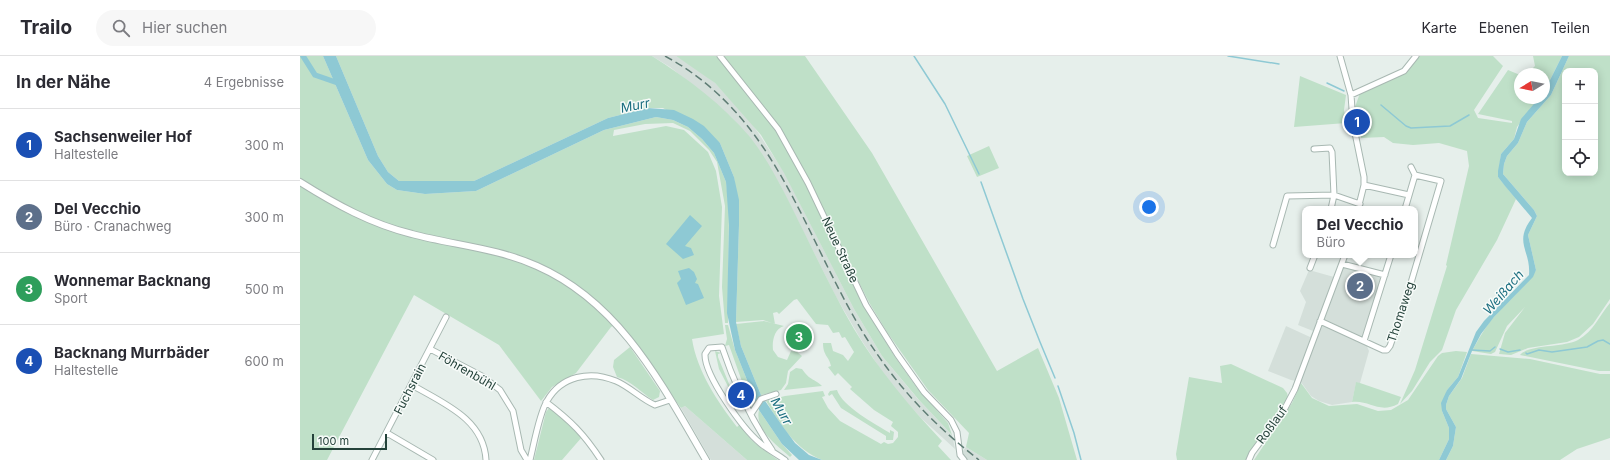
<!DOCTYPE html>
<html lang="de">
<head>
<meta charset="utf-8">
<style>
	:root { --surface:#fff; --page:#f7f7f7; --text:#2b2b33; --muted:#7c7c81; --line:#e1e1e2; --accent:#111827 }
	body { margin:0; font-family:Inter,sans-serif; background:var(--page); color:var(--text) }
	.controls { position:absolute; right:12px; top:12px; display:grid; overflow:hidden; border-radius:8px; box-shadow:0 2px 10px #0003 }
	.controls button { width:36px; height:36px; display:grid; place-items:center; padding:0; border:0; border-bottom:1px solid var(--line); background:var(--surface); color:var(--text); font:20px sans-serif }
	.compass { position:absolute; left:1214px; top:12px; width:36px; height:36px; border-radius:50%; background:var(--surface); box-shadow:0 2px 10px #0003; rotate:260deg }
	.scale { position:absolute; left:12px; bottom:10px; width:75px; box-sizing:border-box; padding-left:4px; border:2px solid #24423a; border-top:0; font-size:11px; line-height:14px; white-space:nowrap; color:#24423a; -webkit-text-stroke:3px #f7fbf9; paint-order:stroke }
	.you { position:absolute; left:849px; top:151px; width:14px; height:14px; margin:-10px; border:3px solid #fff; border-radius:50%; background:#1a73e8; box-shadow:0 0 0 6px #1a73e833 }
	.badge { display:grid; place-items:center; width:26px; height:26px; border-radius:50%; background:var(--accent); color:#fff; font-size:13px; font-weight:700 }
	.pin { position:absolute; translate:-50% -50%; border:2px solid #fff; box-shadow:0 1px 4px #0006 }
	.popup { position:absolute; left:1002px; top:150px; width:116px; height:52px; box-sizing:border-box; display:grid; place-content:center; border-radius:8px; background:var(--surface); filter:drop-shadow(0 1px 3px #0005); font-size:13px; white-space:nowrap; color:var(--muted) }
	.popup b { font-size:15px; color:var(--text) }
	.popup::after { content:''; position:absolute; left:50%; top:100%; margin-left:-8px; border:8px solid transparent; border-top-color:var(--surface) }
	.list { margin:0; padding:0; list-style:none }
	h2 { display:flex; justify-content:space-between; align-items:center; height:52px; margin:0; padding:0 16px; font-size:17px }
	h2 small { font-size:13px; font-weight:400; color:var(--muted) }
	.list li { display:grid; grid-template-columns:26px 1fr auto; gap:12px; align-items:center; box-sizing:border-box; height:72px; padding:0 16px; border-top:1px solid var(--line) }
	.list b { display:block; font-size:15px; white-space:nowrap }
	.list p { margin:0; font-size:13px; white-space:nowrap; color:var(--muted) }
	.list em { font-size:13px; font-style:normal; color:var(--muted) }
	.icon { flex:none; width:22px; height:22px; fill:none; stroke:currentColor; stroke-width:2; stroke-linecap:round; stroke-linejoin:round }
	.map { position:relative; flex:none; width:1310px; height:404px; overflow:hidden }
	header { display:flex; align-items:center; gap:24px; box-sizing:border-box; height:56px; padding:0 20px; background:var(--surface); border-bottom:1px solid var(--line) }
	header strong { font-size:19px }
	nav { display:flex; gap:22px; margin-inline-start:auto; font-size:14px }
	.search { width:280px; height:36px; background:var(--page); display:flex; align-items:center; gap:10px; box-sizing:border-box; padding:0 14px; border-radius:22px; color:var(--muted); font-size:15px }
	main { display:flex }
	aside { flex:1; background:var(--surface) }
	.map>svg:first-child { display:block }
	.built { fill:#d4dfda }
	.green { fill:#bfe0c8; fill-rule:evenodd }
	.water { fill:#8ec9d4 }
	.lines { fill:none; stroke-linecap:round; stroke-linejoin:round }
	.stream { stroke:#8ec9d4; stroke-width:1.5 }
	.canal { stroke:#8ec9d4; stroke-width:5.5 }
	.minor-casing { stroke:#a8b8b2; stroke-width:7 }
	.tertiary-casing { stroke:#a8b8b2; stroke-width:8 }
	.minor { stroke:#fff; stroke-width:5 }
	.tertiary { stroke:#fff; stroke-width:6 }
	.rail { stroke:#5f7d75; stroke-width:1.5; stroke-dasharray:8 4; stroke-linecap:butt }
	.labels { text-anchor:middle; stroke-width:3; stroke-linejoin:round; paint-order:stroke }
	.street-label { font-size:12px; fill:#24423a; stroke:#f7fbf9 }
	.water-label { font-size:13px; font-style:italic; fill:#1c6f80; stroke:#f7fbf9 }
</style>
</head>
<body>
<header>
<strong>Trailo</strong>
<div class="search"><svg class="icon" aria-label="search" viewBox="0 0 24 24"><circle cx="10" cy="10" r="6"/><path d="M15 15l6 6"/></svg>Hier suchen</div>
<nav><a>Karte</a><a>Ebenen</a><a>Teilen</a></nav>
</header>
<main>
<aside>
<h2>In der Nähe<small>4 Ergebnisse</small></h2>
<ul class="list">
<li><span class="badge" style="background:#1a4fb4">1</span><div><b>Sachsenweiler Hof</b><p>Haltestelle</p></div><em>300 m</em></li>
<li><span class="badge" style="background:#5c6f8a">2</span><div><b>Del Vecchio</b><p>Büro · Cranachweg</p></div><em>300 m</em></li>
<li><span class="badge" style="background:#2e9e5b">3</span><div><b>Wonnemar Backnang</b><p>Sport</p></div><em>500 m</em></li>
<li><span class="badge" style="background:#1a4fb4">4</span><div><b>Backnang Murrbäder</b><p>Haltestelle</p></div><em>600 m</em></li>
</ul>
</aside>
<div class="map">
<svg width="1310" height="404" viewBox="0 0 1310 404">
	<rect width="100%" height="100%" fill="#e6efeb"/>
	<path class="built" d="M352 0H376L400 15 415 27 451 66 484 116 554 253 582 300 617 342 652 379 655 393 621 362 591 329 560 282 535 239 479 127 450 82 431 61 410 43 370 11Z
		M1039 209 1082 220 1063 281 1069 295 1060 327H1056L1052 346 1032 349 1019 345 1011 340 1001 326 991 324 968 315 986 270 1010 281 1013 275 998 269 1006 246 1000 235 1009 214 1034 221Z
		M385 350 447 404H411L381 352Z
		M666 391 687 404H665L662 396Z"/>
	<path class="green" d="M0 0H23L68 104 87 128 97 134 125 138 176 135 304 74 356 61 373 64 388 71 402 83 414 97 426 126 429 153 428 267H425L422 231 425 150 417 106 409 94 390 75 373 67 345 68 314 74 313 80 366 70 384 74 408 96 416 115 422 151 419 240 424 278 392 283C397 315 417 345 437 371L440 368C451 388 460 390 478 404H447L385 350 381 352 318 266 311 271 276 317 252 331 241 345 199 289 114 239 27 404H0Z
		M36 0H352C387 22 423 49 450 81 472 109 488 144 504 176 520 209 536 242 554 273 579 314 609 350 642 385L638 390 651 404H522C495 393 481 369 466 345L485 340 523 335 525 340 522 341 528 352 540 365 581 388 584 386 588 388 593 387 598 381V376L591 370 593 366 574 354 550 333 552 331 538 317 535 320 528 311 531 310C529 300 523 300 523 287H531L533 295 543 299 548 305 554 296 545 281 542 282 539 276 533 277 528 269 516 268 497 243 494 244 479 258 477 256 473 257 475 268 463 264 436 266 439 169 434 121 420 87 363 52H348L308 62 174 125H99L88 116 78 100Z
		M376 0H416L476 73 507 129 564 251 595 301 617 332 648 367 652 379 619 344 582 300 554 253 484 117 461 79 415 27Z
		M422 0H505L572 97 697 315 738 292 759 342 777 404H687L666 391 669 377 628 334 587 276 570 248 480 72Z
		M1119 0H1193L1203 10 1174 54 1178 62 1212 67V65L1178 58 1208 14 1220 19V42H1239L1217 71 1214 83 1201 98 1198 121 1216 143 1197 184 1156 254 1142 294 1130 306 1112 335 1100 348 1115 314 1147 210 1146 209 1169 110 1167 95 1139 87 1113 89 1093 87 1084 81 1061 82 1055 51 1060 37 1105 16Z
		M1233 0H1262L1244 36V18H1227L1235 10Z
		M1269 0H1310V243L1293 268 1279 281 1267 286 1228 292 1211 299 1199 298 1205 277 1225 251 1207 270 1195 296 1191 298 1172 295C1179 283 1185 271 1194 261 1209 244 1224 233 1236 214L1228 179 1237 160 1234 154 1203 118 1204 108 1207 100 1218 87 1227 66 1251 39ZM1265 15H1295V117H1265Z
		M1000 20 1046 39 1044 54 1046 67 994 71Z
		M689 90 699 112 677 121 667 100Z
		M1310 247V315H1299L1220 299C1229 288 1263 292 1278 284 1294 275 1299 260 1310 247Z
		M464 265 484 270C474 273 472 285 473 294L478 301 487 304 491 295 497 296 502 300 488 315 486 327 481 334 461 339 441 290 436 268Z
		M425 269H428L435 294 455 344 452 348H450L429 289 425 290 427 283Z
		M330 291 360 335 359 341 353 344C340 336 332 325 317 321L313 311 314 304Z
		M415 295 421 297 418 298V301L432 335 436 336 439 342 435 344 419 313Z
		M1156 295 1167 296 1158 321 1147 334 1142 355 1149 372V383L1139 404H954L992 347 1001 327 1012 342 1029 350 1057 348 1078 355 1091 354 1108 344 1138 300 1142 297Z
		M1171 298 1230 303 1300 318H1310V382L1277 393 1260 404H1146L1153 390 1156 371 1146 353V349L1149 340 1162 322Z
		M931 308 983 332 987 337 988 341 946 404H877L876 398 889 321 922 327 920 310Z
		M496 312 502 313C510 325 514 322 522 330L484 334 488 328 490 316Z
		M1056 326 1060 327 1101 341 1098 348C1079 358 1070 344 1052 346Z
		M537 334C542 350 575 368 590 377V374L594 376 593 384H586V380L541 352 532 338 529 340 528 338 530 335Z
		M249 352 261 360 282 381 262 404H234L246 356Z
		M459 354 482 388 492 399 490 401C478 390 454 374 459 354Z"/>
	<path class="water" d="M23 0H36L78 100 88 116 99 125H174L308 62 348 52 374 54 393 63 404 70 420 87 434 121 439 144V169L436 266 441 290 461 339 481 368 495 387 509 399 522 404H499L482 388 459 354 435 294 427 257 429 169 426 126 414 97 402 83 388 71 373 64 356 61 304 74 176 135 125 138 97 134 87 128 68 104Z
		M1262 0H1269L1251 39 1227 66 1218 87 1207 100 1204 108 1203 118 1234 154 1237 160 1228 179 1236 214 1233 221 1194 261 1181 278 1172 295 1161 323 1149 340 1146 349V353L1156 371 1153 390 1146 404H1139L1149 383V372L1142 355 1141 347 1147 334 1158 321 1176 276 1184 265 1229 219C1231 194 1213 187 1232 162L1205 130 1198 121V115L1201 98 1214 83 1221 63 1239 42H1244V36Z
		M390 159 402 170 385 190 391 192 394 199 383 203 366 188Z
		M389 212 394 216 397 223 395 227 398 228 404 242 386 249 377 227 381 223 378 215Z"/>
	<g class="lines">
		<path class="stream" d="M614 0 645 48 679 118
			M928 0 979 8
			M1027 27 1044 35
			M1081 49 1106 70 1111 72 1150 70 1169 59
			M681 126 723 243 740 286
			M740 286 755 322
			M1200 293 1208 296 1220 294
			M1172 294 1190 295 1195 291
			M1226 297 1227 298 1239 294 1252 296 1287 291 1298 285 1303 284 1310 288
			M758 330 774 377 781 404"/>
		<path class="canal" d="M3 0 15 19 41 28"/>
		<g class="minor-casing">
			<path id="minor" d="M420 0 478 73 508 127 566 249 597 298 624 336 651 364 657 376 660 399 664 404
				M1040 0 1051 39 1053 67 1064 121V129L1058 153
				M1051 39 1104 15 1116 0
				M1014 93 1030 92 1032 96 1034 139 1031 153
				M1064 129 1109 139
				M1105 153 1115 119 1111 111
				M973 189 987 140 1034 139 1060 148
				M1042 208 1085 219
				M1010 212 1015 199
				M1020 265 1083 294H1087L1090 290 1105 247 1141 125 1115 119
				M1064 285 1091 199
				M130 293 182 320 200 334 213 355 221 394 227 404
				M112 329C143 347 184 363 186 404
				M246 346C271 365 284 378 301 404
				M451 358 461 343 476 338
				M87 377 133 404
				M472 394C451 363 434 327 422 291L409 292 405 298C404 319 443 373 460 387 467 393 477 398 485 404
				M72 404 146 261
				M230 404C234 388 239 358 247 345 261 320 290 314 316 325 330 331 341 343 355 349L370 344
				M949 404 952 397 984 354 995 333 1045 199"/>
		</g>
		<g class="tertiary-casing">
			<path id="tertiary" d="M0 126C35 148 71 168 112 178 153 189 197 192 237 210 321 247 362 329 406 404"/>
		</g>
		<use href="#minor" class="minor"/>
		<use href="#tertiary" class="tertiary"/>
		<path class="rail" d="M365 0C479 62 503 181 567 283 600 334 632 367 679 404"/>
	</g>
	<g class="labels">
		<g class="street-label">
			<text transform="translate(540 194) rotate(65)" y="4">Neue Straße</text>
			<text transform="translate(1101 256) rotate(-72)" y="4">Thomaweg</text>
			<text transform="translate(167 315) rotate(30)" y="4">Föhrenbühl</text>
			<text transform="translate(110 333) rotate(-63)" y="4">Fuchsrain</text>
			<text transform="translate(972 369) rotate(-54)" y="4">Roßlauf</text>
		</g>
		<g class="water-label">
			<text transform="translate(335 49) rotate(-11)" y="5">Murr</text>
			<text transform="translate(1203 236) rotate(-49)" y="5">Weißach</text>
			<text transform="translate(482 355) rotate(60)" y="5">Murr</text>
		</g>
	</g>
</svg>
<div class="controls">
<button>+</button>
<button>−</button>
<button><svg class="icon" aria-label="locate" viewBox="0 0 24 24"><circle cx="12" cy="12" r="6"/><path d="M12 2v4M12 18v4M2 12h4M18 12h4"/></svg></button>
</div>
<svg class="compass" viewBox="-18 -18 36 36"><path d="M0-13l5 13h-10z" fill="#e53935"/><path d="M0 13l5-13h-10z" fill="#7c7c81"/></svg>
<div class="scale">100 m</div>
<div class="you"></div>
<div class="pin badge" style="left:1057px;top:66px;background:#1a4fb4">1</div>
<div class="pin badge" style="left:1060px;top:230px;background:#5c6f8a">2</div>
<div class="popup"><b>Del Vecchio</b>Büro</div>
<div class="pin badge" style="left:499px;top:281px;background:#2e9e5b">3</div>
<div class="pin badge" style="left:441px;top:339px;background:#1a4fb4">4</div>
</div>
</main>
</body>
</html>
